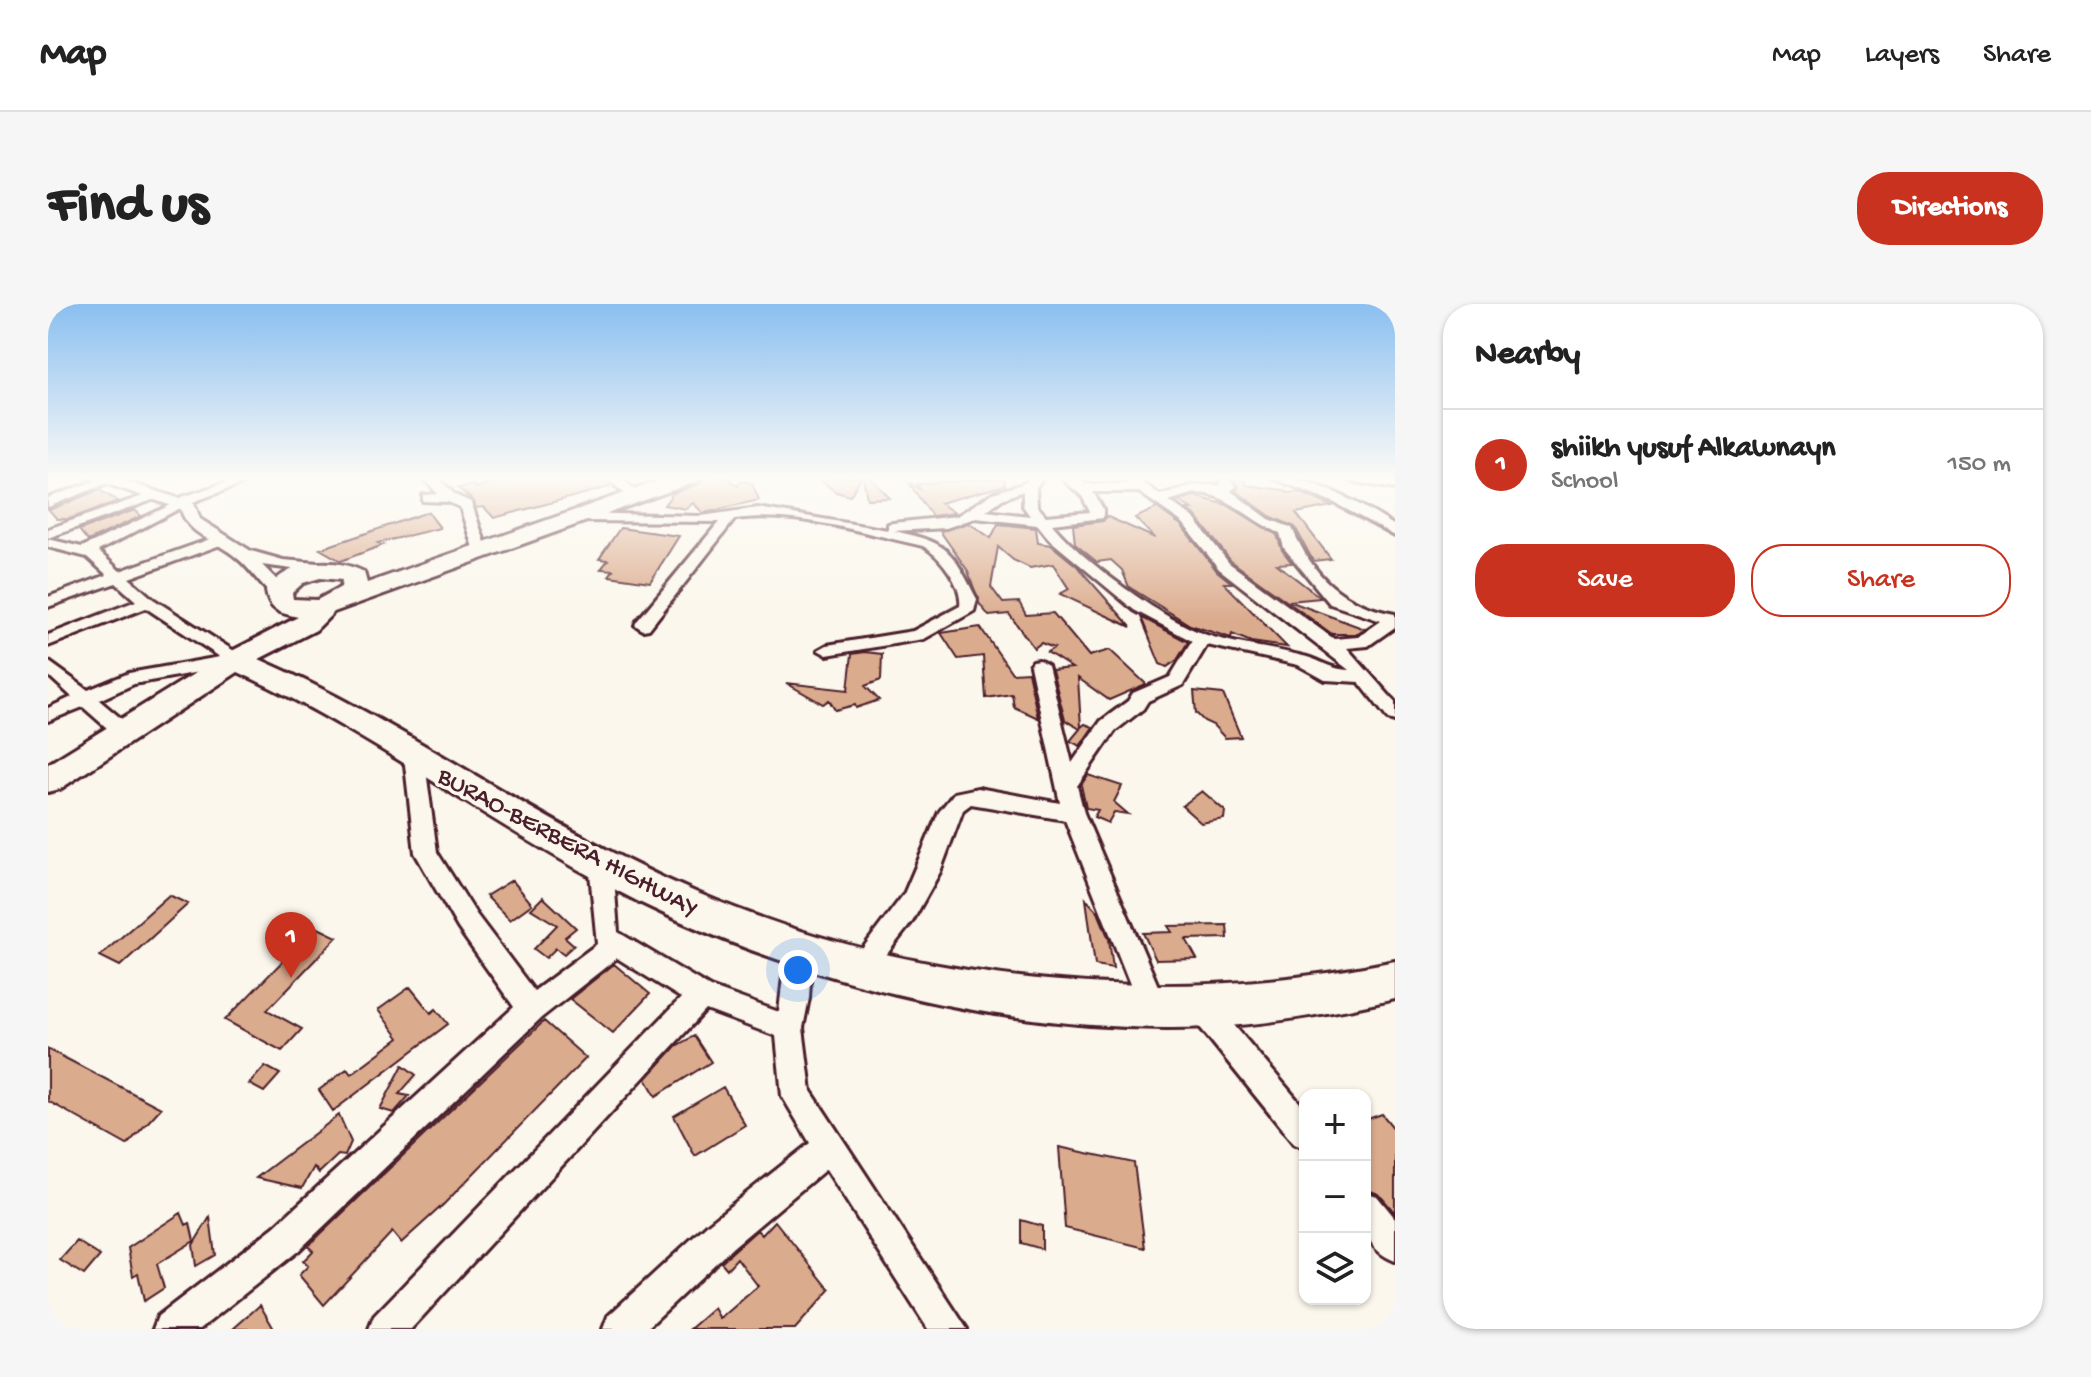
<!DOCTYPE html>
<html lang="en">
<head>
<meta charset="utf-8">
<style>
	:root { --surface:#fff; --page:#f6f6f6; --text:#222; --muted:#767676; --line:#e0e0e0; --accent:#c8321e }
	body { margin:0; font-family:"Gochi Hand",sans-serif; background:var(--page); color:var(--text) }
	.controls { position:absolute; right:24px; bottom:24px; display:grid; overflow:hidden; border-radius:16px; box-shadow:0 2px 6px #0004 }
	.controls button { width:72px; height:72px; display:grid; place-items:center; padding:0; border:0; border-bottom:2px solid var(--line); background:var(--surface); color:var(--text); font:40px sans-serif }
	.you { position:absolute; left:750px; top:666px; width:28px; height:28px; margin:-20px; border:6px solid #fff; border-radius:50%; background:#1a73e8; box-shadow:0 0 0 12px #1a73e833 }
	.badge { display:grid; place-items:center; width:52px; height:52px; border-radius:50%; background:var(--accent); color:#fff; font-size:26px; font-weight:700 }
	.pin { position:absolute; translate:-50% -66px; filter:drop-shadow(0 2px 4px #0008) }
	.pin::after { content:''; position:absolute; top:42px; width:28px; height:24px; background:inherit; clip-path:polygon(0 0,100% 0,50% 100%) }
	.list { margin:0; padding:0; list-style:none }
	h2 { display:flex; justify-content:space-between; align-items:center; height:104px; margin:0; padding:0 32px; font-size:34px }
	h2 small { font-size:26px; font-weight:400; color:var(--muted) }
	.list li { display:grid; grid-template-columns:52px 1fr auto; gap:24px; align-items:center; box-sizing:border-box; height:112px; padding:0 32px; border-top:2px solid var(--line) }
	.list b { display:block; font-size:30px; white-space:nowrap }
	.list p { margin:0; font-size:26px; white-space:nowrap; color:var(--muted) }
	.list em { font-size:26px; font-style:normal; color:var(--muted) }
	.actions { display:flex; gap:16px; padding:24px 32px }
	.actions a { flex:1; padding:18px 0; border:2px solid var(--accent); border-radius:32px; text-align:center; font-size:28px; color:var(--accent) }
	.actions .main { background:var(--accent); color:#fff }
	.icon { flex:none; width:44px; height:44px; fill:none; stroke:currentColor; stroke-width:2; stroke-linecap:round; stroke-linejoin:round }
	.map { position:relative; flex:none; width:1347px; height:1025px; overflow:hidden; border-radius:32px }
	header { display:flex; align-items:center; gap:48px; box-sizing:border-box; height:112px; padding:0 40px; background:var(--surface); border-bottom:2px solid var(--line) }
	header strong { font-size:38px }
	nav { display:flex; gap:44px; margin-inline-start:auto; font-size:28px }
	.intro { display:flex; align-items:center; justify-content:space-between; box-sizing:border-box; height:192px; padding:0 48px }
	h1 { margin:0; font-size:56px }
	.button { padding:20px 36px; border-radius:32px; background:var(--accent); color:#fff; font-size:28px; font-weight:700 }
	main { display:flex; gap:48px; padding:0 48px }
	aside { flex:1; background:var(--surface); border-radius:32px; box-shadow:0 2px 6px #0004 }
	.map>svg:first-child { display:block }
	.building { fill:#dbab8d; stroke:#4a1f2b; stroke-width:2 }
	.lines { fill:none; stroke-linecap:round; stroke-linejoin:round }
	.minor-casing { stroke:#4a1f2b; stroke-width:6 }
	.tertiary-casing { stroke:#4a1f2b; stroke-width:6 }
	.trunk-casing { stroke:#4a1f2b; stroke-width:6 }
	.minor { fill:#fbf7ec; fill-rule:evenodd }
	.tertiary { fill:#fbf7ec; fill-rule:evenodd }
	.trunk { fill:#fbf7ec; fill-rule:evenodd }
	.labels { text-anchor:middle; stroke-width:7; stroke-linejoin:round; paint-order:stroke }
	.street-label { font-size:26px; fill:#4a1f2b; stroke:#fbf7ec }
</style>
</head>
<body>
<header>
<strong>Map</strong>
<nav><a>Map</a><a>Layers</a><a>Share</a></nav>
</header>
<div class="intro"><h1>Find us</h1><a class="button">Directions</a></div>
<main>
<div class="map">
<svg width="1347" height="1025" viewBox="0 0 1347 1025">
	<rect width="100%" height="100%" fill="#fbf7ec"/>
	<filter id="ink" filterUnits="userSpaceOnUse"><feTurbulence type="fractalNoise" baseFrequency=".0125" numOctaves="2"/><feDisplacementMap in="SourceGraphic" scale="16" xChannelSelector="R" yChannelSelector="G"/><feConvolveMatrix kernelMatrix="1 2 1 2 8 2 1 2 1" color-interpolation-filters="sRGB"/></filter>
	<g filter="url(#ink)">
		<path class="building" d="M463 173H549L561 183 446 214 436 203 428 204 426 197 410 184 426 181 428 184Z
			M656 173H678L690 182 693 177 704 179 711 196 655 209 645 199 638 205 616 201 625 189 651 180Z
			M768 173H813L802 192 788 188Z
			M815 173H822L842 194 819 195Z
			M1183 173H1197L1198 181 1237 186 1239 189 1251 188 1284 202 1248 209 1283 255 1265 257 1247 223 1222 212 1188 187 1191 182Z
			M956 174 957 181 892 199 907 209 884 212 861 179 872 185 869 180Z
			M51 186 70 197 21 215H9L1 206Z
			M1146 192 1179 201 1229 231 1234 246 1244 259 1229 260 1273 294 1241 297 1317 325 1310 330H1284L1183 257 1147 211 1138 205H1144L1130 197Z
			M1109 204 1133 221 1169 267 1184 279H1176L1239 343 1203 338 1184 330 1183 334 1142 321 1081 283 1074 266 1063 256 1049 258 1027 240 1025 221 1055 217 1058 212 1107 234 1087 214Z
			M87 206 93 212 40 237 31 226Z
			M380 208 392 224 330 239 335 241 293 257 272 245Z
			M921 219 943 234 950 220 988 224 990 239 1003 241 1029 262 1083 323 1012 290 1021 285 1005 260 982 264 965 256 950 243 943 283 955 299 971 298 978 311 1005 309 1041 352 1062 346 1098 380 1061 396 1030 374 1033 423 1037 420 1045 423 1032 442 1022 437 1032 425 1017 416 1004 366 1024 364 999 348 1006 344 993 339 986 344 961 310 941 312 931 299 920 267 892 227Z
			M572 224 631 232 602 278 561 272 565 266 553 265 560 256 551 255Z
			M1093 313 1140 338 1129 356 1119 363 1112 360Z
			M932 323 964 369 980 368 990 414 966 403 964 390 938 394 935 352 910 355 893 329Z
			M817 348 834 350 833 376 817 382 831 396 808 404 807 401 787 406 781 396 775 400 738 379 800 386 804 350Z
			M1146 387 1175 390 1193 433 1177 434 1165 421 1156 417 1148 409Z
			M1040 471 1074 482 1066 498 1080 510 1066 508 1060 519 1046 513 1050 506 1038 504 1033 481Z
			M1154 487 1177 507 1176 515 1153 519 1134 502Z
			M464 576 484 600 462 616 438 592Z
			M121 591 140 600 72 662 52 652Z
			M495 593 528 624 517 633 526 641 516 650 508 644 498 654 486 645 509 621 483 605Z
			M1038 595 1050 608 1061 635 1065 664 1047 661Z
			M1179 621 1180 634 1138 635 1149 655 1108 656 1095 629 1124 628 1120 622Z
			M268 623 289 633 219 706 254 725 234 747 177 716Z
			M566 660 602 690 565 729 522 695Z
			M362 683 383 709 388 705 400 720 285 807 271 786 299 765 303 770 351 734 330 706Z
			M496 717 538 754 395 901 353 939 344 928 276 1001 251 971 260 962 255 957 265 947 260 942Z
			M646 732 663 758 608 792 598 775 628 742Z
			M0 745 113 804 79 841 0 797Z
			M355 761 368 771 351 790 361 792 346 809 332 805Z
			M217 762 232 770 216 788 201 780Z
			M675 783 697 821 647 852 626 812Z
			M1334 810 1347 826V909L1331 890 1317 885V816Z
			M291 811 303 838 297 852 290 851 271 869 266 863 254 884 208 874Z
			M1011 843 1086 859 1097 944 1017 924Z
			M133 909 138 921 142 919 146 937 109 960 116 984 96 997 90 969 85 972 80 944Z
			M162 913 167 951 148 962 145 941Z
			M973 916 994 922V945L973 939Z
			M727 917 782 986 747 1025H642L666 1004 672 1015 710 982 689 954 679 965 673 958 709 926 714 931Z
			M29 937 52 952 36 971 12 956Z
			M212 1001 226 1025H185Z"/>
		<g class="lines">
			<g class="minor-casing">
				<path id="minor" d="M57 173H75L0 203V194Z
					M194 173H213L142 199 50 247 72 267 168 233H178V239L81 274 105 295 194 352V360L86 380 51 396 82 422 85 427 82 432H68L35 403 0 417V404L24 393 0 371V357L40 386 81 369 172 353 98 304 0 342V331L88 297 68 279 0 303V293L59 271 39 253 0 243V235L34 243 127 199 128 195Z
					M375 173H389L407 191 423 198 440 247 438 250 426 247 412 203 400 198 375 197V191L390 190Z
					M557 173H571L595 192 583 195Z
					M982 173H996L988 183 989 202 998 212 1042 208 1034 192 1012 173H1028L1037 180H1080L1072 173H1087L1112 191 1145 181H1172V176H1182L1188 182 1183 187 1221 215 1244 224C1265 272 1293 300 1347 310V323L1320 342 1299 344 1347 398V417L1340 415 1311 378 1277 376 1250 361 1159 341 1135 381 1100 397 1095 405 1067 427 1029 482 1036 509 1119 703 1115 712 1105 715 1095 712 1091 703 1017 516 923 500 915 506 892 568 864 618 824 669 815 672 806 669 802 661 856 590 891 508 906 489 930 484 1012 499 982 361 985 357 991 356 1000 361 1024 459 1053 417 1080 397 1085 389 1122 373 1144 337 1086 306 1001 235 990 221 927 214 898 224 846 227C901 239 903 245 929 295L926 307 876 335 779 351 770 346 779 341 865 327 912 302C915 281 892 252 875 242 815 229 749 207 687 215L601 325 595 326 587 321 589 317 671 218 527 217 520 213 527 209 653 212 710 204 840 226V220L845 219 909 212 945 189 977 179ZM975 187V202L982 212 938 207 954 195ZM1045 188H1091L1135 219 1171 265 1301 366C1281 365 1273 356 1255 352 1224 344 1190 341 1159 331 1115 316 1033 256 1004 220L1055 214V205ZM1146 189C1183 189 1197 215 1232 229L1236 244 1282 300 1333 317 1310 333 1286 335 1181 259 1145 213 1121 197Z
					M1222 173C1267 173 1309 198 1347 222V232L1285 198Z
					M1296 173 1347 177V185L1302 177Z
					M106 188 118 191 0 234V225Z
					M366 445 376 452 389 548 428 610 486 687 549 640 541 559 545 553H561L565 559 570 628 662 683 731 708 738 645 742 637 751 634 760 637 764 645 761 694 755 724 763 787 919 1025H880L778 865 685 943 598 1025H555L560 1012 661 919 762 839 734 792 728 732 658 706 363 1025H321L326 1012 633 694 569 654 493 714 250 947 152 1025H105L110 1012 226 923 466 703 410 624 367 549 356 452Z
					M1153 691 1163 694 1257 805V844L1246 840 1143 712 1139 703 1143 694Z
					M1317 888 1329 892 1347 914V957C1313 943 1317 919 1317 888Z"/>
			</g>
			<g class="tertiary-casing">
				<path id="tertiary" d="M39 173H63L146 199 152 215 203 247 235 256 282 260 291 265 282 270 214 261 240 287 238 291H224C211 280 202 264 189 254 170 237 139 231 133 205Z"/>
			</g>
			<g class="trunk-casing">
				<path id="trunk" d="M622 173H653L650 177 286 308 268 326 211 355C339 411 454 493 579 556 811 675 1092 710 1347 657V695C1286 709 1225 720 1162 723 960 732 728 674 551 577 429 511 316 425 190 368L12 485 0 488V460L178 350 250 313C232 309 221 307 218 287 239 256 285 252 316 268L319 279ZM272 274 294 276 293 283 269 296 245 295 244 289 255 279Z"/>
			</g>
			<use href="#minor" class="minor"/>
			<use href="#tertiary" class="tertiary"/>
			<use href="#trunk" class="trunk"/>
		</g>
	</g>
	<linearGradient id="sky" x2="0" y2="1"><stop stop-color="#8abff0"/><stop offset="0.55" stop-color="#fdfbf6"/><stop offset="1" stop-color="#fdfbf6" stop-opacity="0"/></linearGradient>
	<rect width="1347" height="317" fill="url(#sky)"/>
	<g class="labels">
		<g class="street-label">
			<text transform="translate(521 536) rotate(28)" y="9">BURAO-BERBERA HIGHWAY</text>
		</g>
	</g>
</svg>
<div class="controls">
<button>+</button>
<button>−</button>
<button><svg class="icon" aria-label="layers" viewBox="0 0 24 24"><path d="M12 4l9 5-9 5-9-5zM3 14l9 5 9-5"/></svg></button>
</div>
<div class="you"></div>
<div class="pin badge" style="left:243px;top:674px">1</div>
</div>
<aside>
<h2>Nearby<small></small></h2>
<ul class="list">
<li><span class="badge">1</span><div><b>shiikh yusuf Alkawnayn</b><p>School</p></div><em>150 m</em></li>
</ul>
<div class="actions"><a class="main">Save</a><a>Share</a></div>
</aside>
</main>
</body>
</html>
